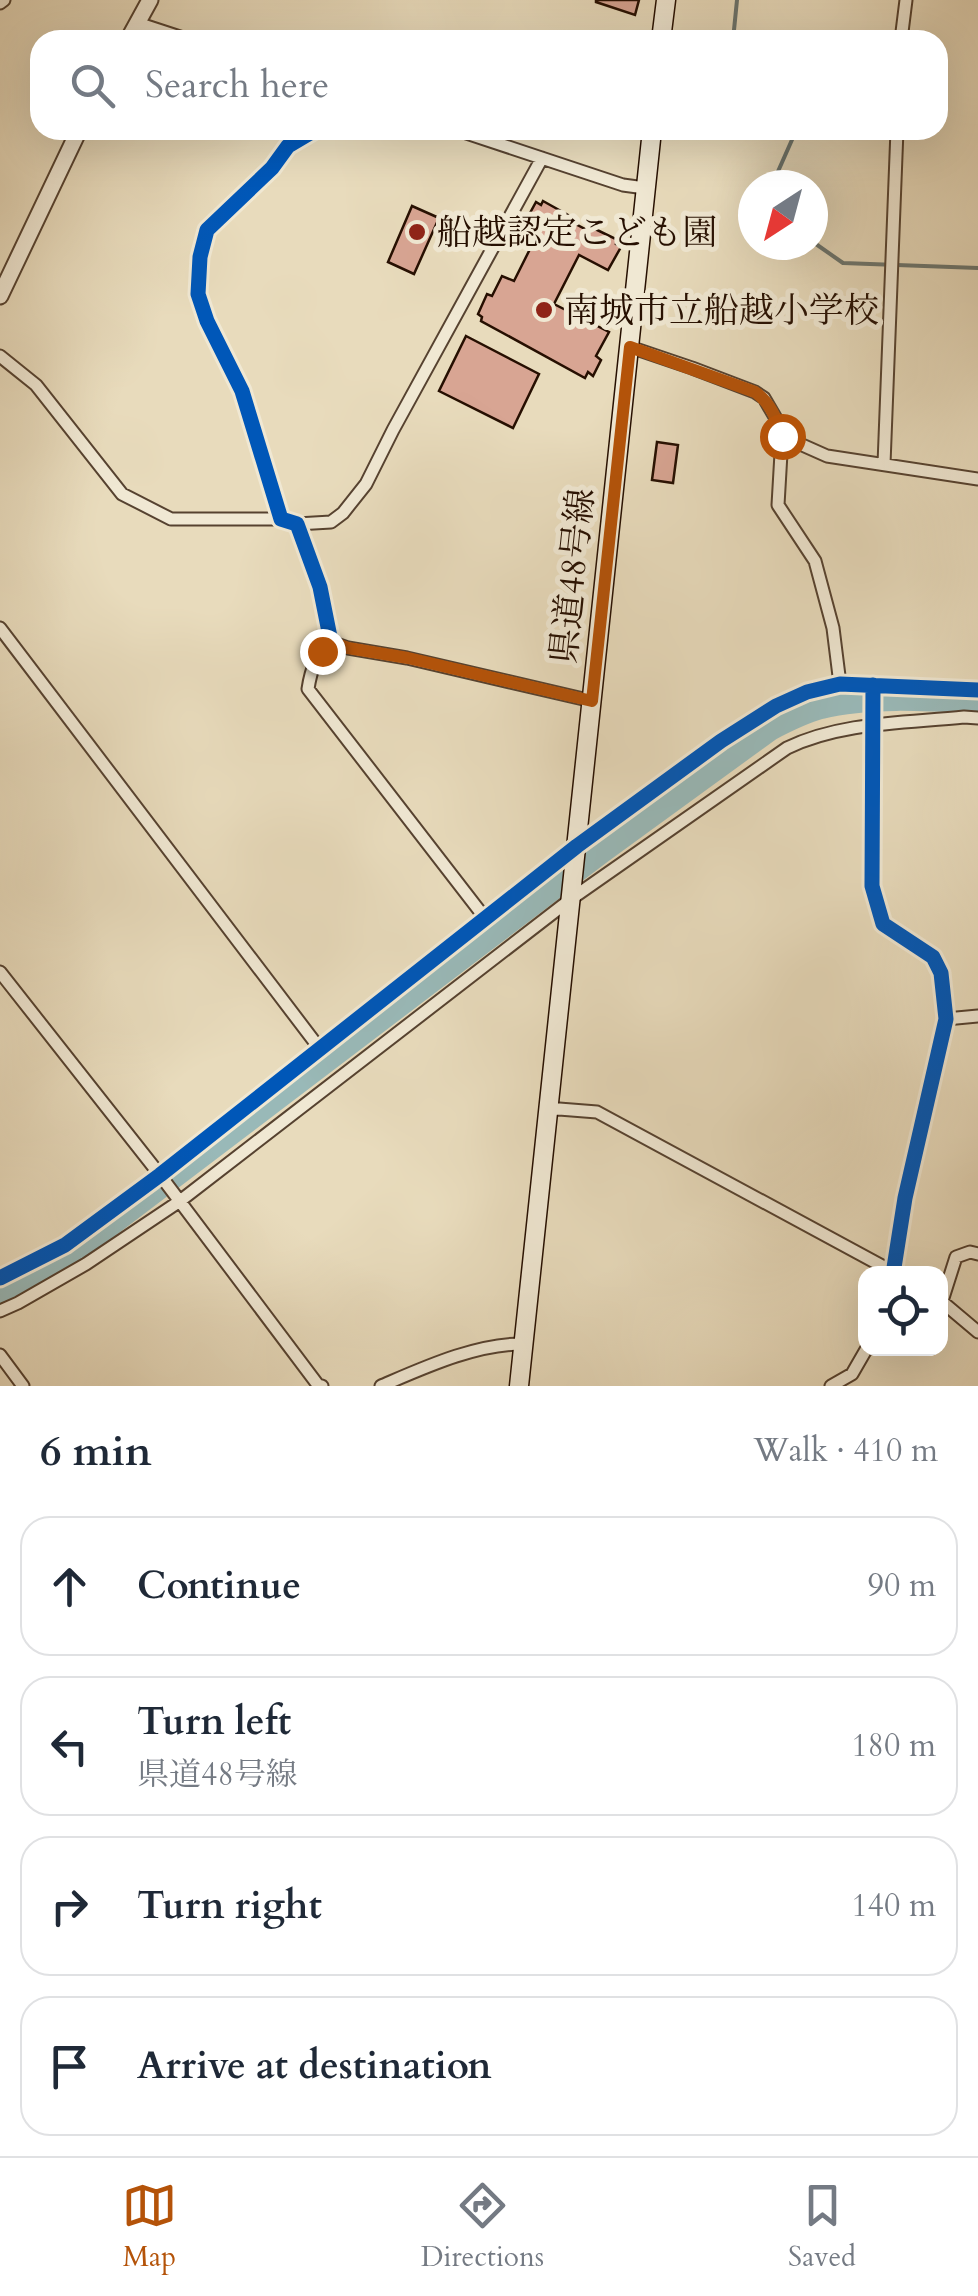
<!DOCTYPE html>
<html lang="en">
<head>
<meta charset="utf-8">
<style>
	:root { --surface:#fff; --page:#f2f2f3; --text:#1f2937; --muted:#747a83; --line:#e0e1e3; --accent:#b45309 }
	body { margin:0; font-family:Cardo,"Noto Serif JP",serif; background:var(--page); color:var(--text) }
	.controls { position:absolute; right:30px; bottom:30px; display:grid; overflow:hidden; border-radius:20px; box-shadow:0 10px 40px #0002 }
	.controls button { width:90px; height:90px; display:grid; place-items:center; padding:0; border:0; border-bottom:2px solid var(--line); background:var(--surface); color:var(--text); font:50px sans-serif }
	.compass { position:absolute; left:738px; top:170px; width:90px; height:90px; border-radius:50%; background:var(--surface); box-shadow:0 10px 40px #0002; rotate:216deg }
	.stop { position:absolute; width:30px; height:30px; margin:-22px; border:8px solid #b45309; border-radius:50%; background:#fff }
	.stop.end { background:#b45309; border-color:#fff; box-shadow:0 2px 10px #0008 }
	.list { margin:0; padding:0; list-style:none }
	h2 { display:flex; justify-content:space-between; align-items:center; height:130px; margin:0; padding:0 40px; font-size:42px }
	h2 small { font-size:32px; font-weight:400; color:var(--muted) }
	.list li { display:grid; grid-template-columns:65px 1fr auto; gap:30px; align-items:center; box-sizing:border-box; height:140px; margin:0 20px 20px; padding:0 20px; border:2px solid var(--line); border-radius:30px }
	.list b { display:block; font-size:38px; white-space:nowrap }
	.list p { margin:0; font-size:32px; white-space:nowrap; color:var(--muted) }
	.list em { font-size:32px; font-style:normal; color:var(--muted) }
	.icon { flex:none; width:55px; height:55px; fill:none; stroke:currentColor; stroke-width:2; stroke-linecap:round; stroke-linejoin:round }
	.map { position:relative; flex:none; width:978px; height:1386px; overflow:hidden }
	.search { position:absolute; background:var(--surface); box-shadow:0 10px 40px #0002; left:30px; right:30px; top:30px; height:110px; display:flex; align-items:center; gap:25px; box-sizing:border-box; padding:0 35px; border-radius:30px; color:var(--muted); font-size:38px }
	.sheet { height:770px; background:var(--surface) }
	nav { display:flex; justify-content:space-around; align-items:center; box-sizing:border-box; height:140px; border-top:2px solid var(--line); background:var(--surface); font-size:28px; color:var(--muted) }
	nav a { display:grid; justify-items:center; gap:5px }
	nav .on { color:var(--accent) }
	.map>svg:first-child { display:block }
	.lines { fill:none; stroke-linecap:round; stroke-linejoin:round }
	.stream { stroke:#6b756f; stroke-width:4 }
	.river { stroke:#99b9b8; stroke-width:22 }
	.building { fill:#d8a593; stroke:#260f01; stroke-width:2.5 }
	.minor-casing { stroke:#564230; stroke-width:15 }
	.tertiary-casing { stroke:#564230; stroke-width:19 }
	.secondary-casing { stroke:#260f01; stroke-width:21 }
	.minor { stroke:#f0e8d3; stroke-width:11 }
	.tertiary { stroke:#f0e8d3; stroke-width:15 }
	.secondary { stroke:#f0e8d3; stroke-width:18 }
	.cycleway-casing { stroke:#f0e8d3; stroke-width:21 }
	.cycleway { stroke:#0057b8; stroke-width:15 }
	.route { stroke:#b45309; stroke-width:12 }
	.poi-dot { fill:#8f2418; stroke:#f0e8d3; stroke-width:4 }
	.labels { text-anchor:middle; stroke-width:10; stroke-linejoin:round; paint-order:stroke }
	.poi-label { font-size:35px; fill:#260f01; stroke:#f0e8d3; text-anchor:start }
	.street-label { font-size:35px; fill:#260f01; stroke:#f0e8d3 }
</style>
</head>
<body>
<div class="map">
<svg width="978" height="1386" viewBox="0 0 978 1386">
	<rect width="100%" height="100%" fill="#e8dbbc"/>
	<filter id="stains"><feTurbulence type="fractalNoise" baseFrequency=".002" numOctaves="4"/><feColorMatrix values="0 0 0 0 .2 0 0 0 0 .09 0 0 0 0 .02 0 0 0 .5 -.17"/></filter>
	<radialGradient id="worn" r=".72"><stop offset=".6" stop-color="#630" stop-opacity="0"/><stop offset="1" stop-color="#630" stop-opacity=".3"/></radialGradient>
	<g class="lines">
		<path class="stream" d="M733 40 737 0
			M772 185 795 133 793 130
			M813 242 843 263 978 268"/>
		<path class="river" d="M0 1293 63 1261 110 1226 601 853 770 730C787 721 803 713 821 708 869 696 928 700 978 703"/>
	</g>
	<path class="building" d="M596 0H639L635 15 596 2Z
		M543 201 568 215 566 219 589 231 591 227 618 240 616 244 621 247 608 270 579 255 554 304 609 332 596 356 601 360 593 376 588 372 585 378 481 321 482 317 478 314 487 294 492 296 502 276 514 281 538 233 524 224 536 202 541 205Z
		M412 206 439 218 414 274 388 262Z
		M466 336 539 374 513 428 439 391Z
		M657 442 678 445 673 483 652 480Z"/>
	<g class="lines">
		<g class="minor-casing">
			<path id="minor" d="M0 3 4 0
				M137 23 189 40
				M901 40 906 0
				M315 130 288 146 272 168 207 230 200 257 198 294 207 321 242 391 281 519 297 524 320 587 331 642
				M457 130 623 185 645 188
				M630 347 692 368 755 392 764 398 778 422 782 436 778 505 815 561 833 628 840 684
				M0 356 36 385 122 494 171 519H281
				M782 436 827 456 978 479
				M884 464 897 130
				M297 524 331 522 343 513 366 484 393 430 542 158
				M0 628 320 1049
				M331 642C316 656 311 669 308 689L485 918
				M331 642 348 648 407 658 592 701
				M873 685 872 886 883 924 933 957 941 973 946 1019 905 1198 893 1274
				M0 972 160 1175 318 1385 322 1386
				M946 1019 978 1016
				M549 1110 559 1109 597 1112 897 1274
				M0 1278 65 1245 160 1175 577 846 721 741 776 706 807 692 840 684 978 690
				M940 1300 978 1332
				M942 1301 956 1257 970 1252 978 1254
				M0 1311 18 1303 86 1264 180 1201 571 899 787 748C840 722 906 723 964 717L978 718
				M0 1355 23 1386
				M381 1386C423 1368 477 1343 524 1344
				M831 1386 852 1374 867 1348"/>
		</g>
		<g class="tertiary-casing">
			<path id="tertiary" d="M128 40 150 0
				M0 296 79 130"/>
		</g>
		<g class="secondary-casing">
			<path id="secondary" d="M661 40 666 0
				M519 1386 652 130"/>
		</g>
		<use href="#minor" class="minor"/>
		<use href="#tertiary" class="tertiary"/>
		<use href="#secondary" class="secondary"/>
		<g class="cycleway-casing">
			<path id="cycleway" d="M315 130 288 146 272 168 207 230 200 257 198 294 207 321 242 391 281 519 297 524 320 587 331 642
				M873 685 872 886 883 924 933 957 941 973 946 1019 905 1198 893 1274
				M0 1278 65 1245 160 1175 577 846 721 741 776 706 807 692 840 684 978 690"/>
		</g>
		<use href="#cycleway" class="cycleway"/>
	</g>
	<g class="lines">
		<path class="route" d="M322 651 331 642 348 648 408 658 592 701 630 347 755 392C770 402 777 419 782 436"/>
	</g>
	<g class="poi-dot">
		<circle cx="417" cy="232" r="10"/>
		<circle cx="544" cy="310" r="10"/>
	</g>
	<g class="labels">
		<g class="poi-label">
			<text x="437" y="244">船越認定こども園</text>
			<text x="564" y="322">南城市立船越小学校</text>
		</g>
		<g class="street-label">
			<text transform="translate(572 576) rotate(-84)" y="12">県道48号線</text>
		</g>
	</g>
	<rect width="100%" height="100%" filter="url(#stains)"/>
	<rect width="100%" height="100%" fill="url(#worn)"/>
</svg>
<div class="controls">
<button><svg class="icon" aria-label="locate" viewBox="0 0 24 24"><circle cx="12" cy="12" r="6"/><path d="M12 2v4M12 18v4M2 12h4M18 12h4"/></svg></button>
</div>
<svg class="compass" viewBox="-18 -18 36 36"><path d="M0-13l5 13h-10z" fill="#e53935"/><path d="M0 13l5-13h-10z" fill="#747a83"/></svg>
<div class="stop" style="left:782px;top:436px"></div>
<div class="stop end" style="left:322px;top:651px"></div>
<div class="search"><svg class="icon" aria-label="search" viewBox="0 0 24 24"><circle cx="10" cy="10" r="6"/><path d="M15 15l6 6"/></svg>Search here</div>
</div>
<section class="sheet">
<h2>6 min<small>Walk · 410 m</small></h2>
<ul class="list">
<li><svg class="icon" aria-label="ahead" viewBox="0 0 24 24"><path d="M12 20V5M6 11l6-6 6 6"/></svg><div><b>Continue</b></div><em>90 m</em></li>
<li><svg class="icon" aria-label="left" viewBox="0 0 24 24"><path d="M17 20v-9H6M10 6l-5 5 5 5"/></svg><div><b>Turn left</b><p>県道48号線</p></div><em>180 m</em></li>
<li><svg class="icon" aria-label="right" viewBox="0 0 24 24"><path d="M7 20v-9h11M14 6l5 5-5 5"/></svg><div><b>Turn right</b></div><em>140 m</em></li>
<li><svg class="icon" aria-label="arrive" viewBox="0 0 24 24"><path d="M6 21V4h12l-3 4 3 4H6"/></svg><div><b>Arrive at destination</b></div></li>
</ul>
</section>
<nav>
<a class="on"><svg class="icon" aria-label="map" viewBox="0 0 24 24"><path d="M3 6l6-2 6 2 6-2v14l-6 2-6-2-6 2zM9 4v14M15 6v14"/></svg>Map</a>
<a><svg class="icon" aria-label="directions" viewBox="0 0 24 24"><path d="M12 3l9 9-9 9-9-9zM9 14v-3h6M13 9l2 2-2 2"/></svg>Directions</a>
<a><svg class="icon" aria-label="saved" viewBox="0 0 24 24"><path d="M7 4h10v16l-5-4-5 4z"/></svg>Saved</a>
</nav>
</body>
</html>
